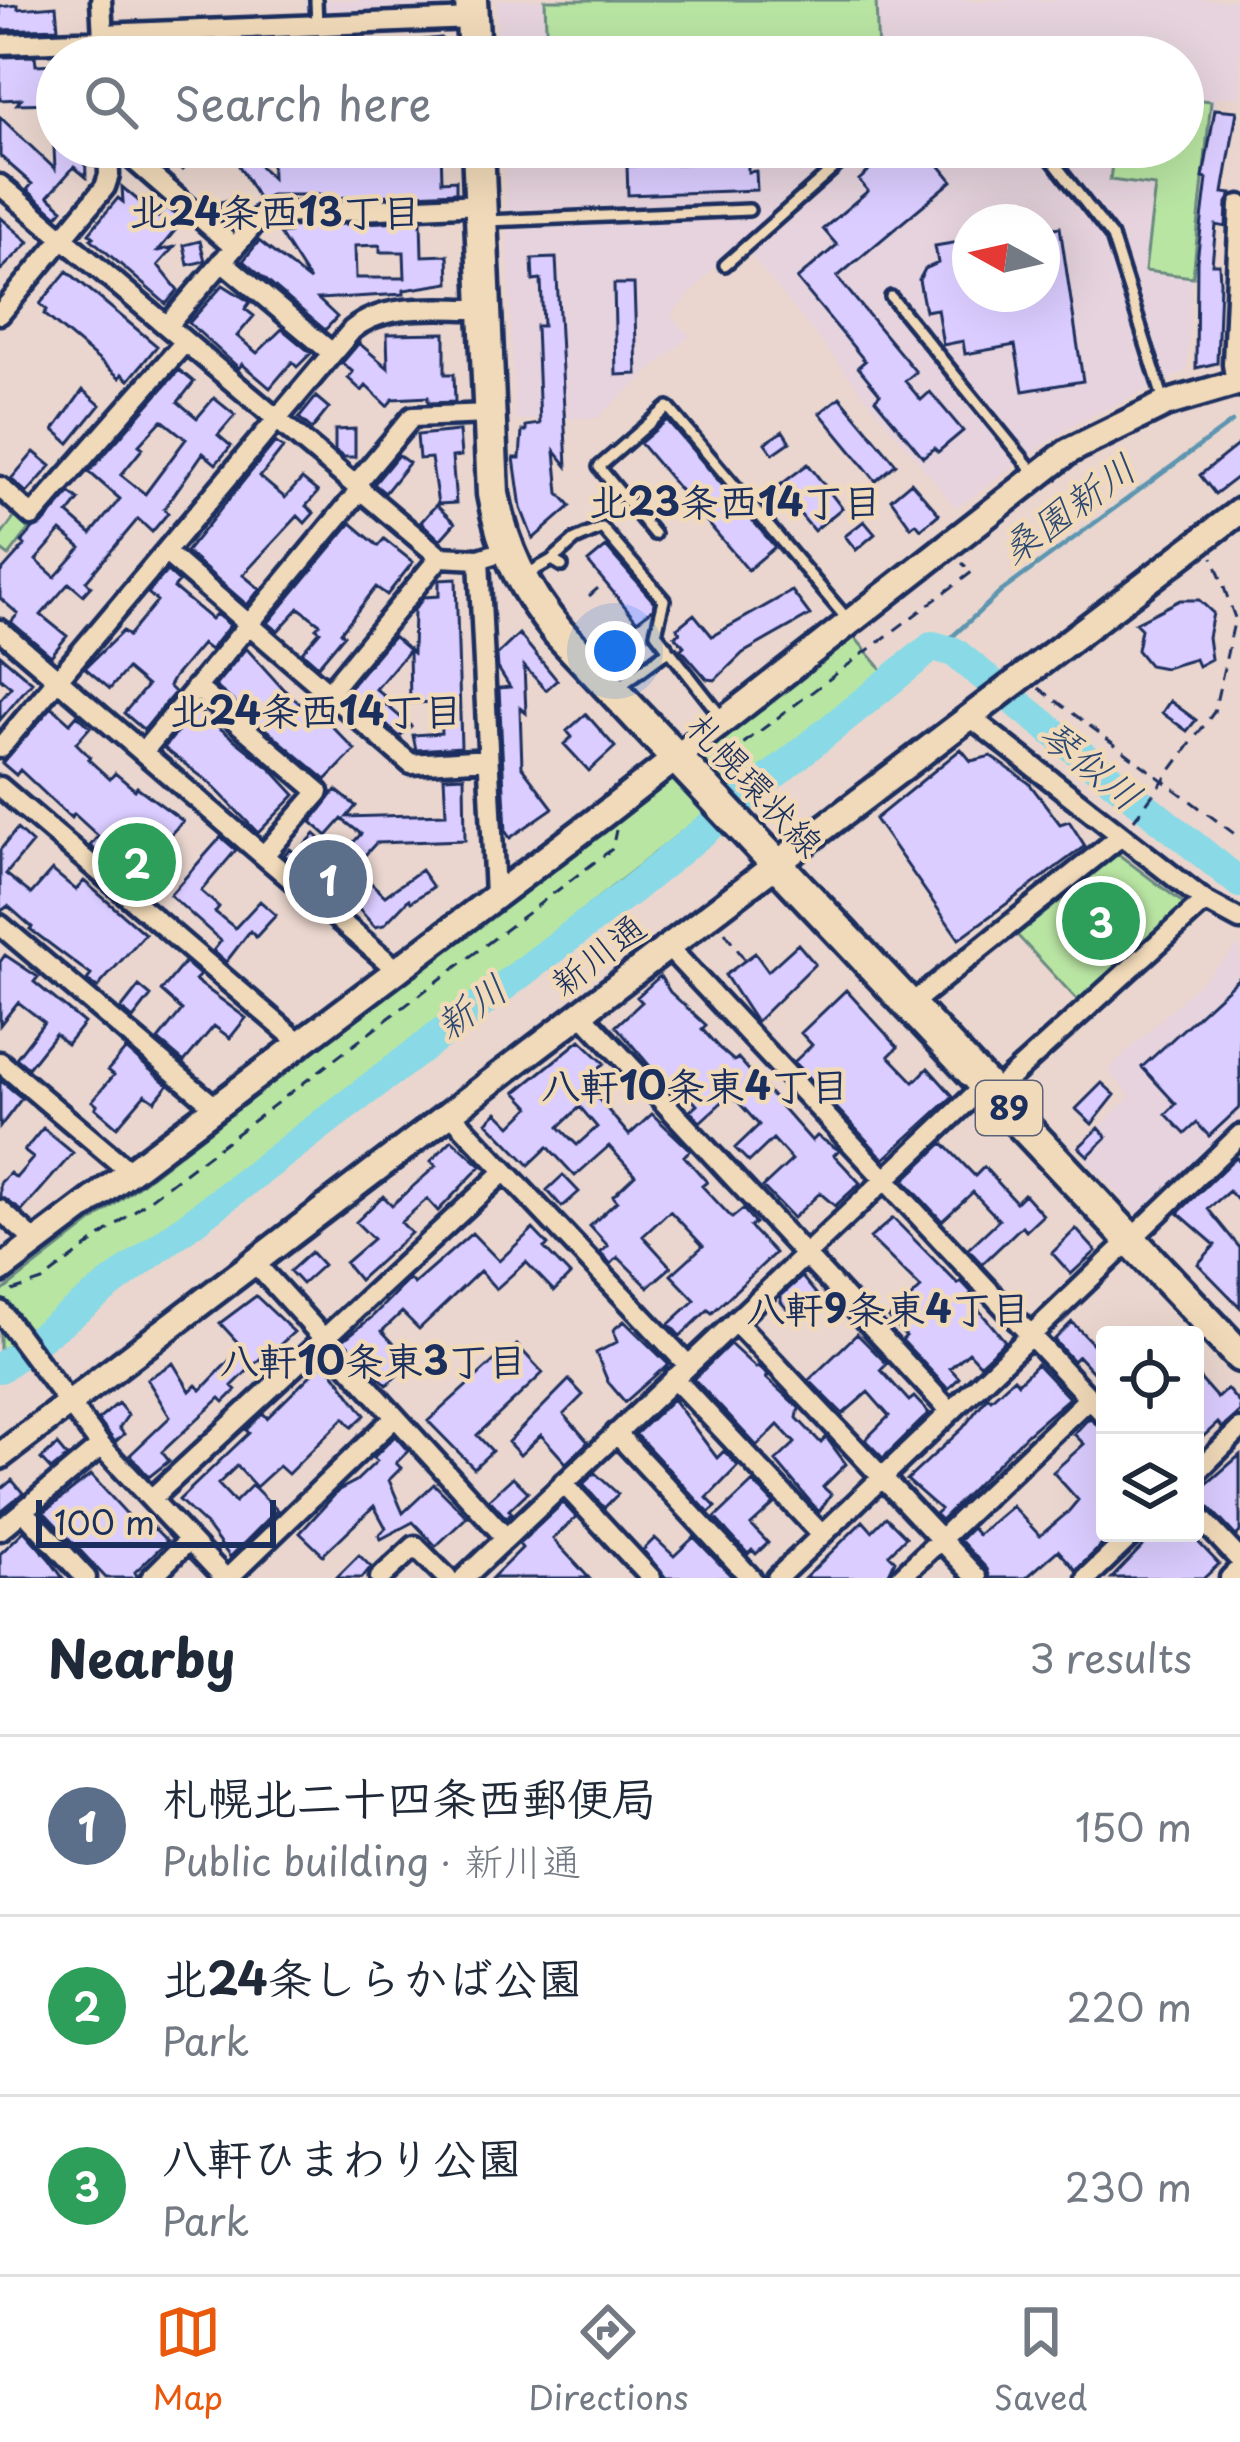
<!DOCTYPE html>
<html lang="en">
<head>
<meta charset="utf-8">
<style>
	:root { --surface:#fff; --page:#f2f2f3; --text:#1f2937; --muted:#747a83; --line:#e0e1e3; --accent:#ea580c }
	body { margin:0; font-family:"Playpen Sans","Klee One",sans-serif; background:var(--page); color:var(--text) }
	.controls { position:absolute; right:36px; bottom:36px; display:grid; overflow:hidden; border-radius:12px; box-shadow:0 12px 48px #0002 }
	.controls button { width:108px; height:108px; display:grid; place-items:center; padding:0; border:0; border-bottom:3px solid var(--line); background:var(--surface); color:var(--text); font:60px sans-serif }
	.compass { position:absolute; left:952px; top:204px; width:108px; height:108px; border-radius:50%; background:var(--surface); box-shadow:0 12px 48px #0002; rotate:278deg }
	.scale { position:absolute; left:36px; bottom:30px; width:240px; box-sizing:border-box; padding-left:12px; border:6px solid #1b2f5e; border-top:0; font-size:33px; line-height:42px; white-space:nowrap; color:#1b2f5e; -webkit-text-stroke:9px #f1dab9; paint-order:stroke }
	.you { position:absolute; left:615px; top:651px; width:42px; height:42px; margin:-30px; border:9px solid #fff; border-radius:50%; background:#1a73e8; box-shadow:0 0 0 18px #1a73e833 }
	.badge { display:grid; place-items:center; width:78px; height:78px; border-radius:50%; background:var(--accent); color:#fff; font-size:39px; font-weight:700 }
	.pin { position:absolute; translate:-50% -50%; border:6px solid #fff; box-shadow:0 3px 12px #0006 }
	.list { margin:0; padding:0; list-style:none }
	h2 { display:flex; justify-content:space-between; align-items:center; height:156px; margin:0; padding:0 48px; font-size:51px }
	h2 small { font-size:39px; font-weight:400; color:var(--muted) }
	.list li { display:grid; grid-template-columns:78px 1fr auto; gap:36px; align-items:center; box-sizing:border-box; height:180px; padding:0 48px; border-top:3px solid var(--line) }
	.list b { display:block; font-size:45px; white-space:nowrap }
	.list p { margin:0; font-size:39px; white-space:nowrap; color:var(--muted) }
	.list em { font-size:39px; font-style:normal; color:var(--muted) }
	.icon { flex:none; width:66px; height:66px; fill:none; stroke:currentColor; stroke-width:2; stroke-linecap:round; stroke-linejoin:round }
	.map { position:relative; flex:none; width:1240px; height:1578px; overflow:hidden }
	.search { position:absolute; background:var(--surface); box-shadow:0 12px 48px #0002; left:36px; right:36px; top:36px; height:132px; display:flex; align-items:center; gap:30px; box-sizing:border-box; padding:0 42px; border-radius:66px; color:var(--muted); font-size:45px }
	.sheet { height:696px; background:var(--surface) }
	nav { display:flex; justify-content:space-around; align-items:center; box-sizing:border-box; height:168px; border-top:3px solid var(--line); background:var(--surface); font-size:33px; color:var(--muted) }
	nav a { display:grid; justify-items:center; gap:6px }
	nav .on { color:var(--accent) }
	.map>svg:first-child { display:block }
	.built { fill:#e6d3dd; fill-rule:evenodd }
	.green { fill:#b9e5a3; stroke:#6a8a80; stroke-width:3 }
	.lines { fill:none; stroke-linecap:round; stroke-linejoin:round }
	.stream { stroke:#5d95b0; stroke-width:4.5 }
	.river { stroke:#89d9e6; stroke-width:30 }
	.building { fill:#dbcdff; stroke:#1b2f5e; stroke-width:3; fill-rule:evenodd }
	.service-casing { stroke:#1b2f5e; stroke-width:18 }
	.minor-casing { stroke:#1b2f5e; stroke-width:27 }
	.tertiary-casing { stroke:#1b2f5e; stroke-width:33 }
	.primary-casing { stroke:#1b2f5e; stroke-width:39 }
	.path { stroke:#1b2f5e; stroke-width:3; stroke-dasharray:12 9; stroke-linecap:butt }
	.service { stroke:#f1dab9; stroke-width:9 }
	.minor { stroke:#f1dab9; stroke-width:18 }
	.tertiary { stroke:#f1dab9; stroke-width:24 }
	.primary { stroke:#f1dab9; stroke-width:30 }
	.labels { text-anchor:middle; stroke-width:9; stroke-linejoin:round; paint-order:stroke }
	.shield { fill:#f1dab9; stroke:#5b6279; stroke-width:3 }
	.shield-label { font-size:33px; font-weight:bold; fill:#1b2f5e }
	.street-label { font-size:36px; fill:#1b2f5e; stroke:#f1dab9 }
	.neighbourhood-label { font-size:39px; font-weight:bold; fill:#1b2f5e; stroke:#f1dab9 }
	.water-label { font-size:39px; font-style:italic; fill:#2c4872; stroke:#f1dab9 }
</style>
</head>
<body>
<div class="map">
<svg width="1240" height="1578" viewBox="0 0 1240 1578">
	<rect width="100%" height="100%" fill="#ead6ce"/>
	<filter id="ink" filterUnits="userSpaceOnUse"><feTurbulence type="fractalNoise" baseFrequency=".00833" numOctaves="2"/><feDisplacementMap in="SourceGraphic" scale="24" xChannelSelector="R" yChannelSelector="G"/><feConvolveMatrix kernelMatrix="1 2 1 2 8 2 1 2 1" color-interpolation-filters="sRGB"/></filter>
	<g filter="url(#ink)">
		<path class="built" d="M305 0H452L453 7 306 13Z
			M496 0H1240V98L1217 96 1191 285 1187 370 1068 428 956 508 739 241 671 315 690 336 597 418 515 420 503 147H1183V57H499ZM970 222H1042V294H970Z
			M1240 944V1121L1139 1216 1085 1159 1108 1137 1099 1127 1131 1096 1108 1070Z"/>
		<path class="green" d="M545 0H876L878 57H547Z
			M1183 98 1211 101 1193 277 1145 271 1155 186 1110 180 1114 147H1183Z
			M19 511 33 524 9 556 0 549V537Z
			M852 634 884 672 493 981 0 1359V1293Z
			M142 841 155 853 132 883 118 872Z
			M1118 854 1183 903 1182 907 1079 1002 1017 935Z"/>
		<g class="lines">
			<path class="stream" d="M942 646 1002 591 1232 422"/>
			<path class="river" d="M0 1368 631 890 933 646 954 652 1240 883"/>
		</g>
		<path class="building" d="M18 5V9L56 6 58 28 0 30V7Z
			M441 38 442 57H373V47L422 44V40Z
			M276 40V44L366 41 367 57H243L242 42Z
			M35 56 36 65 57 64V103L17 104 21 99 0 100V57Z
			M1215 109 1237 111 1223 193 1232 194 1227 203 1226 227 1216 225 1212 264H1219L1220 282 1217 363 1196 368 1197 261 1207 179 1203 178Z
			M0 117 55 169 54 147H85L86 177 74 167 48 196 63 209 57 216 27 190 32 184 0 156Z
			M140 147H204L183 170 172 161 165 169Z
			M228 147H241L272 178 271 147H441L442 181 456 180V192L332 198V195H271L260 202Z
			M896 147H918L922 152 926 149 952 181 837 277 916 372 905 381 921 400 930 392 963 431 938 452 934 448 923 457 875 399 880 394 858 367 865 361 797 279 837 245 823 229 868 191 859 180Z
			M748 161V172L756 171 757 190 628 195 627 166Z
			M122 187 158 217 166 207 183 221 158 251 174 247 158 265 178 290 166 304 91 239 94 237 89 233 118 198 123 202Z
			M237 198 242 218 233 228 219 216 223 214 220 202Z
			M0 217 29 242 0 271Z
			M421 220 422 256 448 255 449 283 404 290V294L318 299 337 317 325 330 243 261 259 241 310 281 280 234 289 233V227ZM380 245V252H404L405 278H356L355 246Z
			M1060 227 1083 381 1023 391 1015 345 965 354 963 341 943 345 937 309 925 311 919 280 925 269 938 263 935 246 970 240V294H1042V230Z
			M200 241 205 261 188 265 184 245Z
			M556 258 567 466 555 451 559 493 571 506 533 539 521 508 514 458H520L522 431H526V426L540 424 536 326H543L541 280 533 281 532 259Z
			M67 271 157 346 129 380 122 374 120 378 44 314 47 310 40 304Z
			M614 284H634L637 374 616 375Z
			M223 285 250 302 245 309 254 316 237 336 257 353 282 329 311 353 297 367 292 362 270 388 242 364 239 368 189 323Z
			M445 333V374H454L455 402 428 403V397L393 399 387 406 366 386 362 391 348 378 353 372 342 363 359 343 388 368 387 334Z
			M179 370 194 382 178 402 197 418 214 398 235 415 218 435 231 446 216 464 203 453 164 509 168 513 152 532 138 519 86 581 91 586 83 595 69 583 41 615 67 636 51 656 11 622 18 614 0 598V573L25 545 22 542 33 529 42 525 70 493 79 500 68 514 91 534 120 499 89 472ZM162 420 186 439 145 494 121 475 143 448 139 445ZM61 531 81 548 55 577 36 560Z
			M83 390 100 405 69 443 54 430Z
			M316 397 329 408 312 429 299 418Z
			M840 397 896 464 876 481 820 413Z
			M667 420 775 547 748 570 640 443Z
			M355 429V457H343L335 451V430Z
			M459 431 461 456 452 457 456 503 438 504 431 458 419 459 417 435Z
			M783 431 790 442 773 454 765 443Z
			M275 442 283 448 260 477 285 498 302 479 318 492 306 506 314 513 305 523 298 516 243 575 260 589 247 605 186 552Z
			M1240 443V475L1215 494 1200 475Z
			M34 452 51 466 27 493 11 479Z
			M398 455 409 463 385 493 374 484Z
			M808 464 842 508 814 531 785 496 767 511 759 501Z
			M911 482 939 514 921 529 916 523 911 527 891 499Z
			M436 505 455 523 440 540 421 522Z
			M864 521 875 534 856 550 845 536Z
			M351 523 378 546 384 539 413 562 387 595 376 587 341 632 344 635 318 666 302 652 320 631 316 628 320 624 299 608 278 631 268 623Z
			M606 547 654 602 653 609 637 621 588 562Z
			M167 571 179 582 174 588 211 619 216 614 230 625 210 650 202 644 174 677 169 686 175 692 144 730 124 713 147 686 127 669 110 689 85 668 123 631 128 636 157 601 148 593Z
			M456 579 461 747 416 750 413 735 441 733 440 702 410 703 409 650 376 689 392 703 385 704 411 726 400 737 347 691 393 636 413 653 414 610 424 597 439 596V580Z
			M792 591 810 615 743 653 715 680 707 679 681 649 684 646 675 636 680 632 677 628 694 614 712 636Z
			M1180 600H1199L1213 613 1208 637 1211 659 1198 666 1195 659 1165 668 1149 665 1137 650 1141 629 1135 623Z
			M519 634 557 680 546 690 524 666 526 713 520 708 522 767 553 808 510 838 506 832 499 688 510 687 498 668 497 655Z
			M246 648 283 689 314 716 318 712 355 750 326 780 215 686Z
			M0 655 32 682 0 720V700L11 687 0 678Z
			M1170 701 1196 720 1187 731 1162 713Z
			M52 707 70 723 77 715 90 727 76 743 90 757 88 759 110 779 115 773 135 790 137 787 183 821 168 837 150 820 142 829 137 825 107 861 90 846 98 836 74 814 71 818 20 770 16 775 2 763Z
			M196 709 271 769 295 795 258 833 210 783 164 748Z
			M586 714 615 747 589 771 564 744 572 737 567 731Z
			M961 749 971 761 991 756 1029 783 1060 824 1069 821 1085 846 959 939 875 819Z
			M464 776 465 840 376 843 354 867 385 896 421 870 433 887 411 902 409 899 384 925 375 927 337 885 329 894 284 855 290 849 296 854 315 834 340 857 361 834 342 819 327 836 311 822 336 790 356 806 347 817 446 814 444 777Z
			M17 829 32 843 6 874 31 894 52 870 76 890 84 881 145 934 97 988 87 980 91 975 30 929 32 927 8 906 0 912V850Z
			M221 837 236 850 201 891 219 907 215 912 235 928 260 901 276 915 256 937 250 931 226 962 213 951 221 941 170 895Z
			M798 944 815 964 756 1022 725 975 755 953 768 971Z
			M5 955 38 977 34 982 84 1023 67 1044 55 1034 28 1068 16 1058 44 1022 18 1002 0 1025V962Z
			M185 962 200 975 195 980 246 1018 230 1038 214 1026 184 1062 158 1040 182 1010 161 991Z
			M660 976 670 992 706 1025 702 1029 719 1048 734 1061 738 1058 812 1141 817 1136 839 1150 834 1155 860 1183 835 1206 820 1193 793 1218 763 1187 792 1160 773 1139 749 1162 735 1148 759 1125 731 1094 700 1122 690 1111 697 1105 673 1077 665 1084 616 1026 642 1002 637 997Z
			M1240 977V1107L1209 1136 1197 1123 1185 1134 1166 1114 1176 1104 1142 1067Z
			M139 986 151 996 133 1019 121 1009Z
			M846 990 898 1047 889 1056 914 1082 928 1068 953 1096 884 1159 794 1062 812 1045 801 1033Z
			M580 1040 604 1063 585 1083 629 1135 652 1114 690 1150 684 1156 707 1182 702 1186 732 1218 743 1209 755 1223 750 1227 775 1253 712 1313 708 1310 680 1336 669 1324 695 1300 671 1275 703 1246 670 1211 643 1236 671 1267 648 1287 618 1257 611 1264 600 1253 608 1246 590 1226 617 1201 613 1196 635 1175 609 1146 575 1176 548 1147 529 1165 487 1122 497 1112 511 1126 530 1107 516 1092ZM580 1107 597 1127 577 1145 559 1127Z
			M126 1049 168 1085 155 1101 145 1094 117 1127 95 1108 97 1105 92 1101 114 1075 108 1070Z
			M0 1080 22 1098 0 1127Z
			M1102 1083 1115 1095 1092 1124 1076 1109Z
			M43 1128 73 1153 22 1211 0 1196V1183L10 1173 16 1178 33 1158 24 1151Z
			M1099 1128 1107 1137 1088 1156 1079 1147Z
			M452 1140 481 1166 438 1211 427 1199 401 1222 411 1233 359 1280 345 1263 373 1239 356 1222 383 1196 392 1205 436 1166 431 1161Z
			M943 1143 975 1176 984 1167 1016 1202 1024 1194 1043 1215 1026 1231 1022 1226 982 1264 968 1249 999 1220 973 1192 942 1221 904 1180Z
			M1236 1157 1240 1162V1203L1229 1191 1208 1209 1240 1248V1307L1198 1264 1215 1245 1178 1213Z
			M563 1175 579 1192 562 1207 547 1190Z
			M893 1218 958 1284 961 1281 972 1293 968 1297 1005 1341 980 1364 969 1352 950 1368 959 1378 948 1389 902 1340 906 1336 889 1318 921 1288 870 1238Z
			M533 1229 548 1245 544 1248 570 1275 554 1291 526 1262 496 1289 480 1271 419 1329 402 1312 382 1331 411 1362 387 1385 343 1340 371 1318 409 1279 414 1284 472 1233 499 1261Z
			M1076 1229 1096 1251 1071 1274 1052 1253Z
			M311 1252 323 1265 302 1284 290 1271Z
			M802 1277 817 1295 792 1315 781 1302V1296Z
			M256 1296 294 1332 274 1350 272 1347 232 1386 236 1390 224 1402 220 1398 162 1452 169 1461 149 1477 130 1455 170 1417 147 1379 173 1363 190 1391 196 1385 201 1390 242 1347 220 1323Z
			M624 1321 668 1364 625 1402 608 1382 596 1353 617 1342 613 1330Z
			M1072 1322 1094 1345 1105 1336V1385L1078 1356 1073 1361 1054 1340Z
			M857 1334 887 1364 881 1370 909 1401 914 1397 929 1413 883 1458 865 1440 889 1416 868 1392 843 1414 809 1380Z
			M730 1344 756 1368 758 1366 768 1376 766 1378 799 1408 797 1418 821 1443 826 1437 846 1464 823 1487 831 1494 819 1512 776 1461 795 1443 778 1425 757 1446 694 1379Z
			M517 1345 543 1373 477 1435 492 1451 474 1468 428 1421 507 1349 510 1352Z
			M325 1361 365 1415 352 1427 344 1418 288 1474 279 1466 256 1487 237 1466 218 1484 235 1502 252 1485 277 1510 230 1557 206 1525 179 1500 249 1433 246 1430 263 1413 267 1418Z
			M1037 1364 1069 1398 1028 1433 941 1520 935 1514 940 1509 907 1480 963 1428 988 1396 991 1399 1014 1378 1018 1383Z
			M1195 1373 1217 1398 1227 1389 1240 1404V1412L1222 1428 1218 1423 1195 1444Z
			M569 1380 583 1395 564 1414 588 1442 566 1463 541 1435 520 1455 508 1442Z
			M673 1399 717 1458 724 1451 738 1466 707 1498 716 1507 709 1513 636 1434Z
			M118 1403 128 1415 119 1428 124 1434 115 1442 98 1420Z
			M1089 1418 1105 1431 1108 1539 1076 1570 1058 1550 1026 1578H990L987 1569 960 1540 972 1528 978 1535 1012 1506 1040 1536 1068 1512 1078 1500 1053 1472 1084 1444 1074 1434Z
			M395 1436 408 1451 396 1463 401 1468 389 1480 403 1513 434 1484 467 1517 436 1546 413 1522 381 1539 379 1535 386 1528 374 1506 323 1555 300 1533 339 1490 356 1481 377 1461 373 1458Z
			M57 1445 67 1457 51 1470 41 1459Z
			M1240 1455V1532L1236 1536 1205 1503 1195 1499V1494Z
			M595 1473 618 1494 604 1508 583 1484Z
			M91 1475 146 1535 154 1528 167 1541 135 1572 138 1578H106L44 1512Z
			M513 1477 528 1492 509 1510 512 1513 506 1518 489 1499Z
			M12 1480 23 1493 0 1512V1490Z
			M753 1482 774 1504 751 1525 768 1543 756 1554 752 1550 748 1554 715 1518Z
			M563 1503 576 1517 553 1539 589 1578H492L522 1548 519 1544Z
			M886 1517 906 1537 889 1554 895 1560 887 1578H805L863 1521 872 1531Z
			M24 1531 50 1560 63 1578H0V1554Z
			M1195 1532 1201 1538 1198 1542 1219 1564 1204 1578H1112L1155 1533Z
			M694 1537 733 1578H666L643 1550 655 1538 674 1556Z
			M359 1555 371 1567 362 1578H336Z"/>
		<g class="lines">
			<g class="service-casing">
				<path id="service" d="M316 0 317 25
					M1042 147 1112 237 1165 404
					M486 221 749 210
					M725 265 858 147
					M891 297 1037 476
					M654 534 599 467 668 407 848 620
					M552 560 575 540 602 528 664 600 656 633 669 650
					M524 576 552 560 562 566
					M619 687 669 650 723 719"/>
			</g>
			<g class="minor-casing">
				<path id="minor" d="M101 0 104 57
					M102 34 472 19
					M0 44 103 40
					M119 147 234 247
					M0 185 440 557 479 559 507 550
					M222 261 332 353
					M0 314 105 187 109 175 108 147
					M167 326 262 215 480 204
					M1236 383 1233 364 1240 205
					M356 484 412 417 490 414
					M0 487 32 516 185 342
					M165 552 411 764 488 759
					M479 559 495 895
					M0 630 396 969
					M196 687 319 792 264 855
					M328 693 440 557
					M969 716 1205 901 1240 920
					M0 748 352 330C387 301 441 310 485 309
					M143 752 361 489
					M0 787 299 1042
					M0 925 214 1106
					M668 947 1105 1415
					M911 1004 1121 836
					M582 1014 949 1410
					M0 1062 130 1172
					M994 1092 1205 901
					M450 1113 687 1364
					M0 1210 35 1241
					M253 1261 506 1538
					M0 1311 101 1446 225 1578
					M735 1321 977 1578
					M674 1378 821 1534
					M616 1433 751 1578
					M1195 1474 1240 1429
					M563 1483 651 1578
					M151 1499 505 1171
					M24 1511 86 1578
					M1195 1512 1240 1560
					M0 1530 101 1446
					M151 1578 189 1540
					M228 1578 394 1418
					M380 1578 415 1546 447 1578
					M464 1578 986 1084
					M777 1578 1240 1135
					M900 1578 1089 1398
					M1087 1578 1134 1533
					M1230 1578 1240 1568"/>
			</g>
			<g class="tertiary-casing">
				<path id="tertiary" d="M0 1270 603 815 1069 451 1165 404 1240 382
					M0 1456 1240 511"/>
			</g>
			<g class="primary-casing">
				<path id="primary" d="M471 0 474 57
					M478 147 493 494C503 549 524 591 559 633L1240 1356"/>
			</g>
			<path class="path" d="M589 596 605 582
				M1039 688 1240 838
				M723 749 744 743 972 572 962 563
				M1134 820 1214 712 1235 618 1213 557
				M725 932 745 960
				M12 1291 42 1281 612 849 616 830"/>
			<use href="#service" class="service"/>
			<use href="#minor" class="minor"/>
			<use href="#tertiary" class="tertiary"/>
			<use href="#primary" class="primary"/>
		</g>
	</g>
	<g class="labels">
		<rect class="shield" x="976" y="1081" width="66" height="54" rx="9"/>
		<g class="shield-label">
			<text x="1009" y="1120">89</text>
		</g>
		<g class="street-label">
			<text transform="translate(755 785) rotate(47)" y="13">札幌環状線</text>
			<text transform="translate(598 955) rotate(-38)" y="13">新川通</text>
		</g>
		<g class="neighbourhood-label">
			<text x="275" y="226">北24条西13丁目</text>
			<text x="735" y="516">北23条西14丁目</text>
			<text x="316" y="725">北24条西14丁目</text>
			<text x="695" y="1100">八軒10条東4丁目</text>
			<text x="888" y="1323">八軒9条東4丁目</text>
			<text x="373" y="1375">八軒10条東3丁目</text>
		</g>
		<g class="water-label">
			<text transform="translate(1068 509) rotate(-36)" y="14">桑園新川</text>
			<text transform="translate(1091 765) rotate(39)" y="14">琴似川</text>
			<text transform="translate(471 1007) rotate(-37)" y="14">新川</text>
		</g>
	</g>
</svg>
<div class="controls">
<button><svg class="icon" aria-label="locate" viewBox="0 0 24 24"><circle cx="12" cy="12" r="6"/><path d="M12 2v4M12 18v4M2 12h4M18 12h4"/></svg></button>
<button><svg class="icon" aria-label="layers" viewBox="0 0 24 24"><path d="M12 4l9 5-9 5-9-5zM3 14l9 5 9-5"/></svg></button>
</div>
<svg class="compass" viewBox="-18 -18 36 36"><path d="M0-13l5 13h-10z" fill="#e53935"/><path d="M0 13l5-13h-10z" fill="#747a83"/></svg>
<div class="scale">100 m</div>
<div class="you"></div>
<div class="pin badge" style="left:328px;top:879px;background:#5c6f8a">1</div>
<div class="pin badge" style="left:137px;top:862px;background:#2e9e5b">2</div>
<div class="pin badge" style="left:1101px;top:921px;background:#2e9e5b">3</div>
<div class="search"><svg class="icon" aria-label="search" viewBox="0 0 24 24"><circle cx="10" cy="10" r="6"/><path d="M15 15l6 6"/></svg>Search here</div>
</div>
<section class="sheet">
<h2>Nearby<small>3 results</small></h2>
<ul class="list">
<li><span class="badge" style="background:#5c6f8a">1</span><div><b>札幌北二十四条西郵便局</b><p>Public building · 新川通</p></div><em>150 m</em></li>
<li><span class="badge" style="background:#2e9e5b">2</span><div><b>北24条しらかば公園</b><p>Park</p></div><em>220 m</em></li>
<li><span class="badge" style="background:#2e9e5b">3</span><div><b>八軒ひまわり公園</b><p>Park</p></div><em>230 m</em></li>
</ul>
</section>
<nav>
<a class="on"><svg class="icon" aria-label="map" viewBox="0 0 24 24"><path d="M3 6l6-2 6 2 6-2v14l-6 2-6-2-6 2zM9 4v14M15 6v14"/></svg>Map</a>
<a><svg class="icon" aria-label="directions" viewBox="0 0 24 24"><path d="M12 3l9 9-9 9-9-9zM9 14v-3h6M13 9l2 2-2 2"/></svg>Directions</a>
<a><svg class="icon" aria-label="saved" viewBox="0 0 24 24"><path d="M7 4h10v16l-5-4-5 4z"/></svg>Saved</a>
</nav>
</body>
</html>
